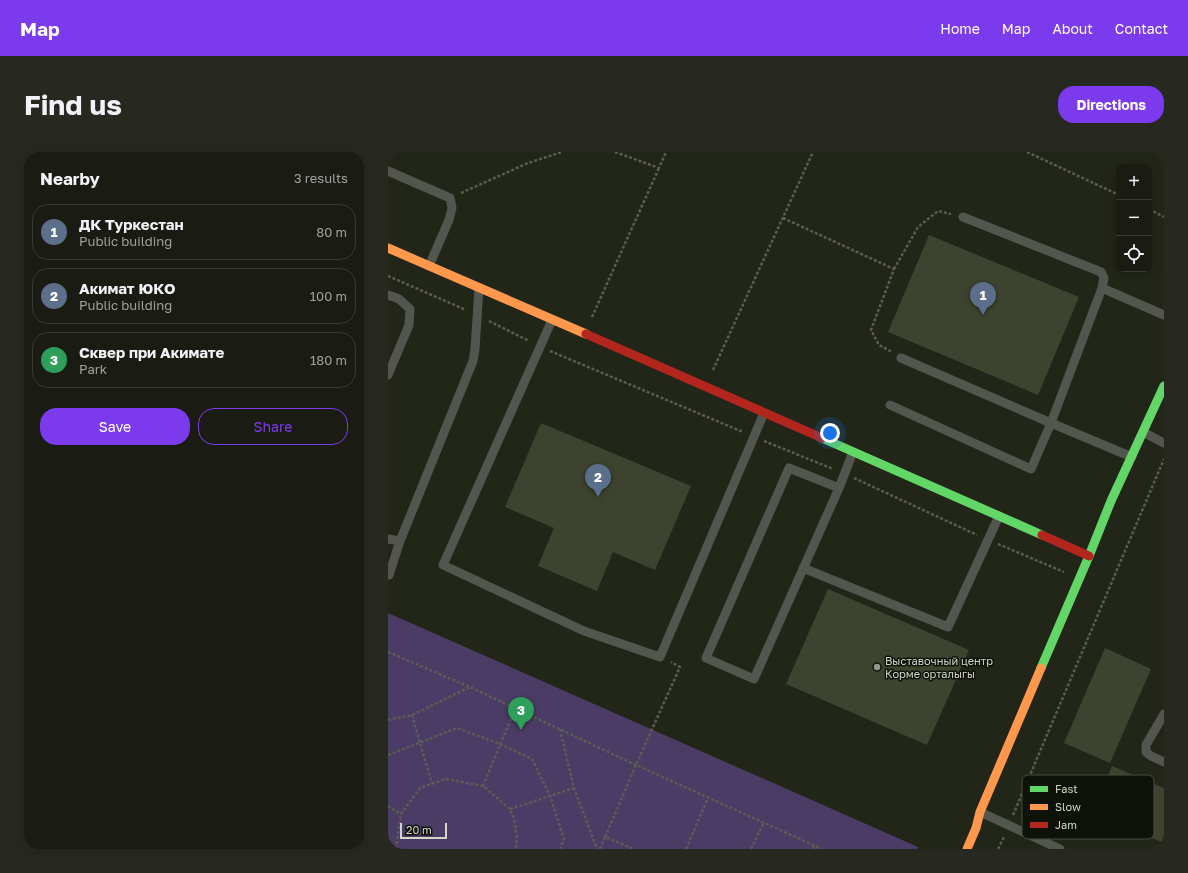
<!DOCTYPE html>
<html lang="en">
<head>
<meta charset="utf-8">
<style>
	:root { --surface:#1a1c13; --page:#272921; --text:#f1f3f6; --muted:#9fa1a0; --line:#383a33; --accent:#7c3aed }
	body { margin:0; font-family:"Golos Text",sans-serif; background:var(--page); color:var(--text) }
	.controls { position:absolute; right:12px; top:12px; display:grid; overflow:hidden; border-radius:8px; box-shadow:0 2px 10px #0003 }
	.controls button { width:36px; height:36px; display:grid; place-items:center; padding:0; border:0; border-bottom:1px solid var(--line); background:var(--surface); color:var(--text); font:20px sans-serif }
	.scale { position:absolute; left:12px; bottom:10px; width:47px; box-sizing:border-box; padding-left:4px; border:2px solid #d1d6c8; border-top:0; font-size:11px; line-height:14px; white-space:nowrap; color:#d1d6c8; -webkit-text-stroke:3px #0f1208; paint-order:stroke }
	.you { position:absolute; left:442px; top:281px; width:14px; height:14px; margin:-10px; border:3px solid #fff; border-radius:50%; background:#1a73e8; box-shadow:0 0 0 6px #1a73e833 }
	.badge { display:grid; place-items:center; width:26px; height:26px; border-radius:50%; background:var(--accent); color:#fff; font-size:13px; font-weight:700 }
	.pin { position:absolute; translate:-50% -33px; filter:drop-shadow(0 1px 2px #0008) }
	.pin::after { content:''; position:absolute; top:21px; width:14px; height:12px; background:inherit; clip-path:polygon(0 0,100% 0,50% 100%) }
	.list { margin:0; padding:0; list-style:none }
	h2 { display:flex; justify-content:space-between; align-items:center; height:52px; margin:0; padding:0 16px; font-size:17px }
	h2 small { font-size:13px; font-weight:400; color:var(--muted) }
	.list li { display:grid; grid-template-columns:26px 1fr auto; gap:12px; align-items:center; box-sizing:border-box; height:56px; margin:0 8px 8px; padding:0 8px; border:1px solid var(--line); border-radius:16px }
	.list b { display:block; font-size:15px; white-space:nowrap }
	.list p { margin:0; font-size:13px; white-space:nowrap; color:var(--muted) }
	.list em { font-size:13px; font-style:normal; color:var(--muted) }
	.actions { display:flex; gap:8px; padding:12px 16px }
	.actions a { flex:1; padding:9px 0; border:1px solid var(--accent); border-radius:16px; text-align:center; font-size:14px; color:var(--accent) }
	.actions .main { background:var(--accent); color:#fff }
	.icon { flex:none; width:22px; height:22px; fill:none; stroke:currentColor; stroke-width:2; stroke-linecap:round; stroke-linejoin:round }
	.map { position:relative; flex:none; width:776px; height:697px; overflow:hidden; border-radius:16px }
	header { display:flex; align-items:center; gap:24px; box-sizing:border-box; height:56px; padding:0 20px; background:var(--accent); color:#fff }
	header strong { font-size:19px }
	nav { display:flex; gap:22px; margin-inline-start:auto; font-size:14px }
	.intro { display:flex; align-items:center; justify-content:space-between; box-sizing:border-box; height:96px; padding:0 24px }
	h1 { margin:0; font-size:28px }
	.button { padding:10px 18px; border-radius:16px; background:var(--accent); color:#fff; font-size:14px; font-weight:700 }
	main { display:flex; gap:24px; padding:0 24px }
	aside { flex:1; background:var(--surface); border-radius:16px; box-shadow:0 2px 10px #0003 }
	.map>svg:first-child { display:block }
	.green { fill:#4b3c65 }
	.building { fill:#3e432f }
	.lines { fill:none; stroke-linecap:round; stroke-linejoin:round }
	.path { stroke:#5a5c56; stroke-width:2.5; stroke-dasharray:3 2; stroke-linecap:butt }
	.lane { stroke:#53554f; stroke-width:9 }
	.fast { stroke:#63d668; stroke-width:9 }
	.slow { stroke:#ff974d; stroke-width:9 }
	.jam { stroke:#b3261e; stroke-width:9 }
	.poi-dot { fill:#94988b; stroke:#0f1208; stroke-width:1.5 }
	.labels { text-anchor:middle; stroke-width:3; stroke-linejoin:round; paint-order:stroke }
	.poi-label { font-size:11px; fill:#d1d6c8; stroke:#0f1208; text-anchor:start }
	.key { fill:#0f1208; stroke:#494d42; stroke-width:1 }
	.key-label { font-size:11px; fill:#d1d6c8 }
</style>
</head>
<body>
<header>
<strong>Map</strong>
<nav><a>Home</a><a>Map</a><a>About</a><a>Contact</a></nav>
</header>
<div class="intro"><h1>Find us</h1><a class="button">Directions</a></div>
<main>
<aside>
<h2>Nearby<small>3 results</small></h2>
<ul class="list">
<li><span class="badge" style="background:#5c6f8a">1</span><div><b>ДК Туркестан</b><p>Public building</p></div><em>80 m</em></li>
<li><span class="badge" style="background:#5c6f8a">2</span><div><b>Акимат ЮКО</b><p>Public building</p></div><em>100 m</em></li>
<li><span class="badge" style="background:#2e9e5b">3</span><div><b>Сквер при Акимате</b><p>Park</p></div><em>180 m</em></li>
</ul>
<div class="actions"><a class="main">Save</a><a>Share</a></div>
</aside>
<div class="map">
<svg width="776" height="697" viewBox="0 0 776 697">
	<rect width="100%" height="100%" fill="#222619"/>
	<path class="green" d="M0 461 530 695 529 697H0Z"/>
	<path class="building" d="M541 83 691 145 650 243 500 180Z
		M153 271 303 334 267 418 225 400 209 439 150 414 166 376 117 355Z
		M440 437 581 498 539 593 398 532Z
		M717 496 763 517 722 611 676 591Z
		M724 614 776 636V691L704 661Z"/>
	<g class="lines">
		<path class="path" d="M227 0 271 16 278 0
			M639 0 731 43
			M73 41 140 11 174 0
			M761 57 776 65
			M395 66 506 117 483 178 491 193 504 200
			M506 117 530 75 550 59 563 62
			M0 124 78 158
			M204 165 271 16
			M101 169 141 189
			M162 199 355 280
			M325 218 425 0
			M376 289 445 317
			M466 326 589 383
			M610 392 676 420
			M0 500 82 535 248 613 434 697
			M24 563 44 632
			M0 568 24 563 82 535
			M172 577 186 636 209 697
			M0 603 69 576 112 592 144 607 162 644 176 687 172 697
			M95 634 127 557
			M0 654 13 662
			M122 657 186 636
			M625 663 776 307
			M217 685 248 613 292 515 283 510
			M8 697 13 662 32 636 58 627 95 634 122 657 126 667 129 687 128 697
			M212 697 217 685 246 697
			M298 697 320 646
			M363 697 376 670
			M425 697 426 693
			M610 697 616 685"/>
		<path class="lane" d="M0 19 62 46 64 56 61 68 41 114
			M575 65 713 120 716 126 714 136
			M0 143 11 147 22 157 21 173 0 223
			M164 168 55 413 196 479 272 505 376 261
			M502 253 643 317 663 271 513 206
			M755 280 776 291
			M744 305 663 271 714 136 776 163
			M451 336 401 316 318 506 366 527 451 336 465 300
			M0 387 12 389
			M415 416 560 475 611 364
			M1 423 12 389 85 209 87 197 91 136
			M776 562 758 593V600L763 604 776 610
			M592 660 672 697"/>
		<path class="fast" d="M434 286 654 383
			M653 516 701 404 723 349 776 234"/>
		<path class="slow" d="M0 96 198 182
			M579 697 588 676 592 660 653 516"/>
		<path class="jam" d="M198 182 434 286
			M654 383 701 404"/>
	</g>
	<circle class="poi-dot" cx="489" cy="515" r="4"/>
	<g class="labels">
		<g class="poi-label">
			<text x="497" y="513">Выставочный центр<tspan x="497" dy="13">Корме орталыгы</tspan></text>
		</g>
	</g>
	<rect x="634" y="623" width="132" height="64" rx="6" class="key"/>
	<rect x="642" y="634" width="18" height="6" fill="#63d668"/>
	<rect x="642" y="652" width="18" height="6" fill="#ff974d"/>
	<rect x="642" y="670" width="18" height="6" fill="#b3261e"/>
	<g class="key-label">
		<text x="667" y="641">Fast</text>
		<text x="667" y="659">Slow</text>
		<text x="667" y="677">Jam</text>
	</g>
</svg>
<div class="controls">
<button>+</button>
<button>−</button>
<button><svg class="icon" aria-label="locate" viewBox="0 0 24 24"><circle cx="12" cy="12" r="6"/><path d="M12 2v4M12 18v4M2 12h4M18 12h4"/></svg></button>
</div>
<div class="scale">20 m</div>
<div class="you"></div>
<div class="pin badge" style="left:595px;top:163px;background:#5c6f8a">1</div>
<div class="pin badge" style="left:210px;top:345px;background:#5c6f8a">2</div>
<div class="pin badge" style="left:133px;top:578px;background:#2e9e5b">3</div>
</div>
</main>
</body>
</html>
